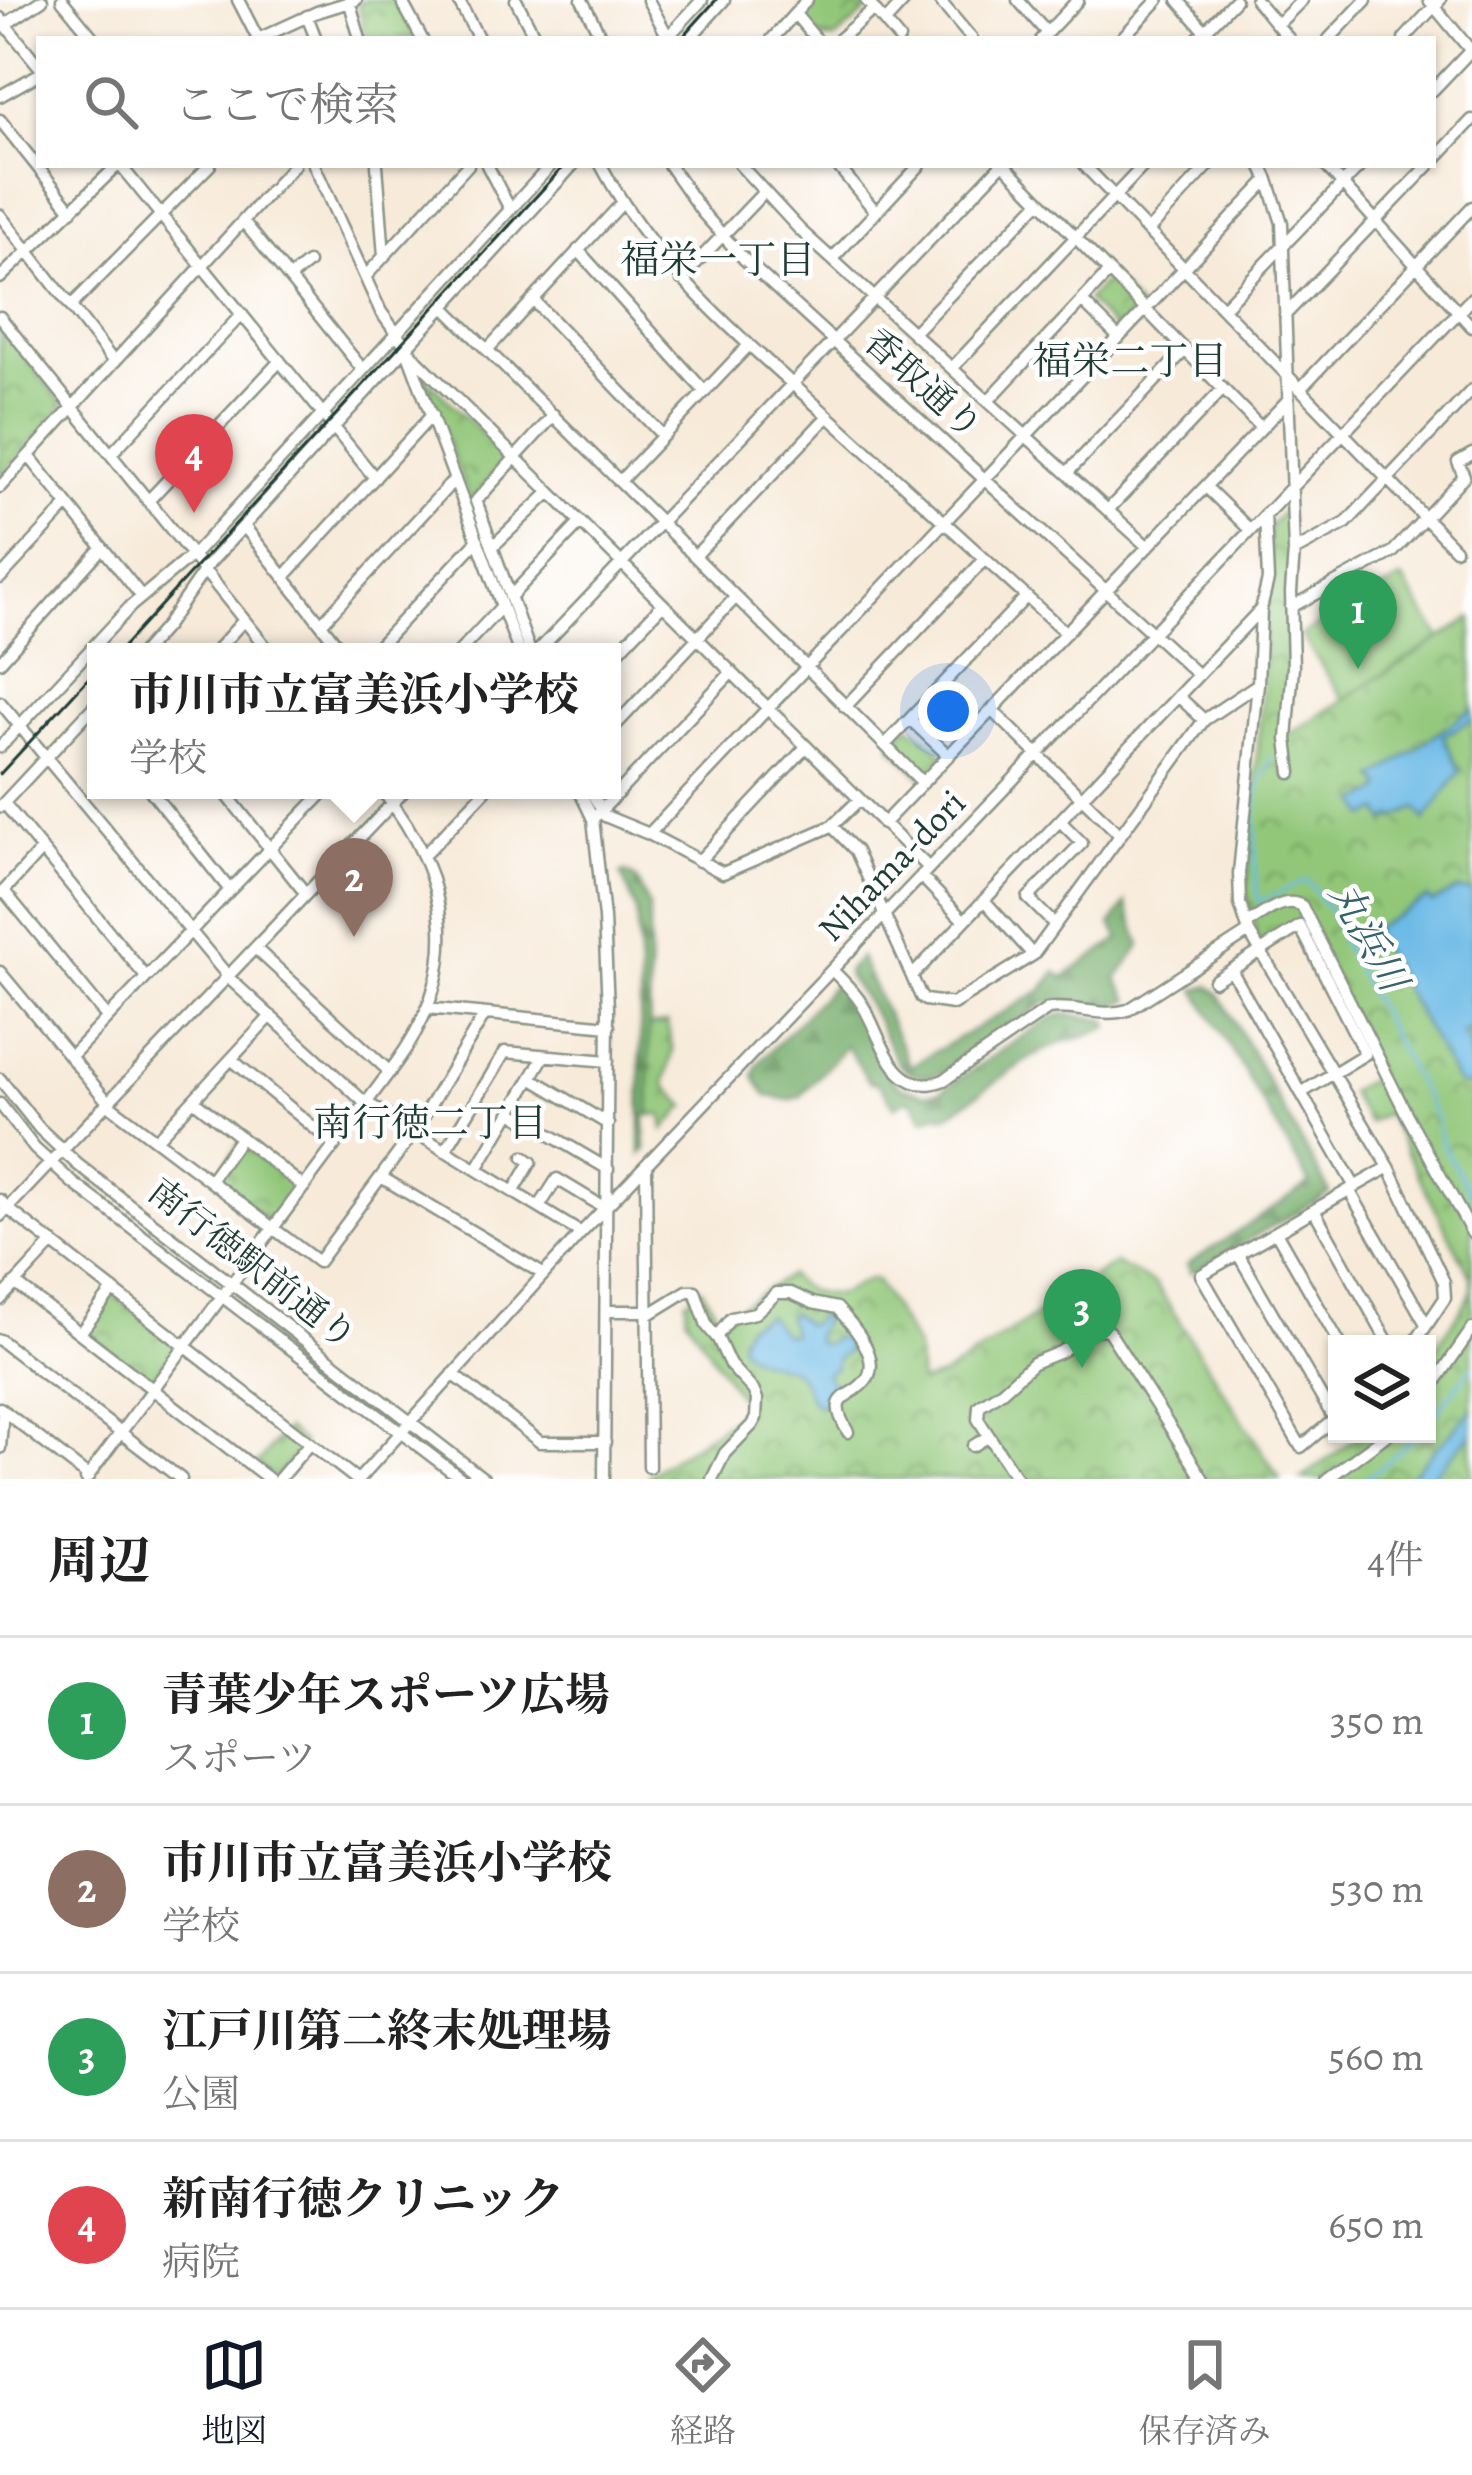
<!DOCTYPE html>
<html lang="ja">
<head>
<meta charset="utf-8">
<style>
	:root { --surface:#fff; --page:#f2f2f2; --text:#222; --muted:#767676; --line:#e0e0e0; --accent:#111827 }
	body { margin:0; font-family:Alegreya,"Noto Serif JP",serif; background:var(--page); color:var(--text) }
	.controls { position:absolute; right:36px; bottom:36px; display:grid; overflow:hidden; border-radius:0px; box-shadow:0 3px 9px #0004 }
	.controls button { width:108px; height:108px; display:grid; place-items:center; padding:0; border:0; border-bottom:3px solid var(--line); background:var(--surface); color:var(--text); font:60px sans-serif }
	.you { position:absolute; left:948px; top:711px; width:42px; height:42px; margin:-30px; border:9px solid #fff; border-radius:50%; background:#1a73e8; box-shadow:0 0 0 18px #1a73e833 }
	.badge { display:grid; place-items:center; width:78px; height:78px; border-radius:50%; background:var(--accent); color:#fff; font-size:39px; font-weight:700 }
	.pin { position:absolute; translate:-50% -99px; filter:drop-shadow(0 3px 6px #0008) }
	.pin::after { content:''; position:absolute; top:63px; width:42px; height:36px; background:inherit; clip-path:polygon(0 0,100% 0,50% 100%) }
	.popup { position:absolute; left:87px; top:643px; width:534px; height:156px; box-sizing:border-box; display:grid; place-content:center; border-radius:0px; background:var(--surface); filter:drop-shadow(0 3px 9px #0005); font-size:39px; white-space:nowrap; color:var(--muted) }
	.popup b { font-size:45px; color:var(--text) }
	.popup::after { content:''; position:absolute; left:50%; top:100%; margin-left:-24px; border:24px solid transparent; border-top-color:var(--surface) }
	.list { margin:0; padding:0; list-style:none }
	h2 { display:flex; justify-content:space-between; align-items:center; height:156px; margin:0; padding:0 48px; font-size:51px }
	h2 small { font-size:39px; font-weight:400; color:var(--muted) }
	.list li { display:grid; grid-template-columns:78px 1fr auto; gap:36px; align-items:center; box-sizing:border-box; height:168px; padding:0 48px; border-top:3px solid var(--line) }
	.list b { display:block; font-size:45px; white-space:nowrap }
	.list p { margin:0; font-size:39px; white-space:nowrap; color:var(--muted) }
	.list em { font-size:39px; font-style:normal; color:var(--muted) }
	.icon { flex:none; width:66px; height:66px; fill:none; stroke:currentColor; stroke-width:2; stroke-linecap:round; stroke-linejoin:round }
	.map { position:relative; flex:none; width:1472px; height:1479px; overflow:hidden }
	.search { position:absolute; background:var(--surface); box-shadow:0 3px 9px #0004; left:36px; right:36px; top:36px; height:132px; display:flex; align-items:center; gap:30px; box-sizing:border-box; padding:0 42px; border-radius:0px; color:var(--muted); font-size:45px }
	.sheet { height:828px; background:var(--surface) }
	nav { display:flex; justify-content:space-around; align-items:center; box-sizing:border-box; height:168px; border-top:3px solid var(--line); background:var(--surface); font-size:33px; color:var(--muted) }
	nav a { display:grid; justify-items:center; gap:6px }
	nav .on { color:var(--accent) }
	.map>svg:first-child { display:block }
	.green { fill:#92c779; stroke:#588256; stroke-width:3 }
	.forest { fill:url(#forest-firs); stroke:#4a744e; stroke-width:3 }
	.park { fill:url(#park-crowns); stroke:#588256; stroke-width:3 }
	.water { fill:#6cbae6; stroke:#467c8d; stroke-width:3 }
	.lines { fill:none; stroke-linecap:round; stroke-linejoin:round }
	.stream { stroke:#6cbae6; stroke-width:3 }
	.minor-casing { stroke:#8b9486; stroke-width:15 }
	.minor { stroke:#fff; stroke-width:10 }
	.rail { stroke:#1f3d34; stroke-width:3 }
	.labels { text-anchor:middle; stroke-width:9; stroke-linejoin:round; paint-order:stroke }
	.street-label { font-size:36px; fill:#1f3d34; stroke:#fff }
	.neighbourhood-label { font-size:39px; fill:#1f3d34; stroke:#fff }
	.water-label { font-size:39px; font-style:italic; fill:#366269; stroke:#fff }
</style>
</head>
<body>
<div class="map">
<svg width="1472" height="1479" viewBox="0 0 1472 1479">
	<defs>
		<pattern id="forest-firs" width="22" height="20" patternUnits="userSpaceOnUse" patternTransform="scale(3)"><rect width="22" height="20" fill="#75ac69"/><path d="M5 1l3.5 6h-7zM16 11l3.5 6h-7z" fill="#5f8d57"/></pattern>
		<pattern id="park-crowns" width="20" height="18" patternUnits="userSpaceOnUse" patternTransform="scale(3)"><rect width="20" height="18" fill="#92c779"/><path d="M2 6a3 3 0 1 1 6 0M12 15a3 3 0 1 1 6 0" fill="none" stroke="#77a364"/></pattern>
	</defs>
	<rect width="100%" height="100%" fill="#fff"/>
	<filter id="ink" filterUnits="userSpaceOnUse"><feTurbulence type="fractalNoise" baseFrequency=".00833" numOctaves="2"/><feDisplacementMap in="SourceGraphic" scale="24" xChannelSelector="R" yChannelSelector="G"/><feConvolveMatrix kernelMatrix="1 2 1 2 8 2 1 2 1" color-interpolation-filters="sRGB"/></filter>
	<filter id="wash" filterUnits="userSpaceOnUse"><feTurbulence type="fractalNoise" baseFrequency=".004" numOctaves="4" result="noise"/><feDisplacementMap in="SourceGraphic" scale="48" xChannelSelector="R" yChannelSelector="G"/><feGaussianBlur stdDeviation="2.7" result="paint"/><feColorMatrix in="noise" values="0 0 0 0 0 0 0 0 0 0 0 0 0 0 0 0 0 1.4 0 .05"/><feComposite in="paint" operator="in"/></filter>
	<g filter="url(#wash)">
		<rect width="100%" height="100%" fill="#f7ead9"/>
		<path class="green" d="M1402 579 1441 638 1344 700 1301 635Z"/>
		<path class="forest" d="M625 872 636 879 649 907 650 1115H645L646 1149 641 1154 640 971 636 910 621 874Z
			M1126 903 1141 945 1117 979 1130 1000C1105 1013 1073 997 1045 1003L947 1072C928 1078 913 1079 898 1064L870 1007 848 977 847 971 860 957 910 1066 1042 990 1056 972 1063 977 1120 939 1111 925Z
			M833 985 840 986 856 1004 893 1080 900 1086 924 1094 940 1091 1050 1018 1063 1014 1104 1019 1109 1022V1027L1084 1037 1063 1042 1034 1055 947 1116 938 1114 924 1119 912 1101 905 1100 895 1107 879 1084 869 1081 846 1046 800 1097 789 1100 767 1096 754 1077 757 1065Z
			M1209 986 1219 994 1330 1193 1191 1273 1187 1265 1310 1184 1196 990Z"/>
		<path class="park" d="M366 0H396L417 39H366L358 2Z
			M812 0H860L866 7V12L835 39H821L802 16V11Z
			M1107 279H1111L1138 307 1119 330H1115L1088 302V299Z
			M0 327 64 405 0 478Z
			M422 374 506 458 471 502 421 375Z
			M1286 508 1291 565 1289 667 1282 739 1472 618V1479H1301L1361 1434H1427V1361L1465 1303 1471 1292V1277L1386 1113 1368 1123 1349 1092 1378 1074 1302 924 1263 946 1255 934V923L1249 912 1246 889 1263 682 1269 526Z
			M909 725 942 753V757L925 775 921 776 892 747V742Z
			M667 1023 673 1051 665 1082 667 1087 686 1106 664 1130 663 1115H650L649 1026Z
			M240 1143 295 1184V1187L272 1219 268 1220 215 1180Z
			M1115 1263 1156 1285 1280 1479H649V1474L747 1409 686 1316V1299L692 1298 691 1282 702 1289 720 1318 789 1275C802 1291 826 1301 846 1291 858 1286 863 1280 875 1279L917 1348 920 1383 943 1376Z
			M111 1296H115L176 1344V1348L152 1380H148L86 1332Z
			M286 1429 302 1442 303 1446 276 1476H273L257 1464Z"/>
		<path class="water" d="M1472 709V720L1443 736 1460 771 1425 820 1417 808 1395 818 1393 816 1386 822 1380 811 1367 817 1359 802 1381 791 1382 784 1375 778Z
			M1456 890 1472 891V996L1469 1001 1472 1004V1037L1467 1030 1462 1034 1469 1045 1472 1086 1458 1084 1371 930 1428 898 1432 903Z
			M792 1313 806 1325 811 1324 818 1314 823 1316 824 1319 815 1335 817 1343 823 1344 837 1337 846 1341 848 1351 837 1358 835 1367 825 1374 836 1388 834 1400 829 1405 814 1404C807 1395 805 1379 795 1371 784 1362 724 1362 744 1330 745 1327 747 1324 750 1323 756 1320 762 1319 767 1315L783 1334 791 1335 792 1331 787 1317Z
			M1472 1410V1434L1429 1479H1407Z"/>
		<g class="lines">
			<path class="stream" d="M1271 757C1269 769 1262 773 1260 783 1254 802 1254 884 1259 902L1307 880 1333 916 1341 941 1436 1117 1441 1142 1472 1197
				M1427 1424 1472 1367
				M1363 1479 1379 1469 1418 1434"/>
		</g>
	</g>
	<g filter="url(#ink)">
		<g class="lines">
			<g class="minor-casing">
				<path id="minor" d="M62 0 94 39
					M238 0 258 39
					M349 0 360 39
					M401 0 422 39
					M458 0 479 39
					M516 0 536 39
					M582 0 602 39
					M648 0 668 37
					M866 0 899 39
					M939 0 972 39
					M1018 0 1047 33
					M1178 0 1212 39
					M1256 0 1289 39
					M1429 0 1472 52
					M795 14 816 39
					M307 16 316 39
					M0 18 39 66
					M885 22 905 0
					M1277 25 1302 0
					M3 26 42 0
					M258 39 317 12 356 0
					M666 39 702 0
					M689 39 724 0
					M772 39 807 0
					M839 39 874 9
					M1041 39 1078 0
					M1121 39 1158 0
					M1197 39 1235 0
					M1329 39 1366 0
					M1404 39 1440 0
					M1433 90 1472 49
					M0 96 39 74
					M0 120 72 210
					M1433 161 1472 120
					M120 165 375 478
					M314 165 381 312 412 355 929 868
					M377 165 384 256
					M487 165 510 209
					M601 165C657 270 742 338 828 416 908 488 987 561 1066 633
					M669 165 702 212 744 259 1198 675
					M740 165 800 230 1148 547
					M837 165 876 212
					M1005 165 1261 428
					M1084 165 1455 549
					M1261 165 1268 180 1282 223 1294 551 1291 592 1293 667 1287 739 1291 773
					M1325 165 1472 327
					M0 215 114 362
					M243 221 363 370
					M1148 231 1209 165
					M578 250 705 392
					M832 259 920 165
					M365 277 468 165
					M0 278 118 165
					M289 278 308 263
					M681 279 763 193
					M533 300 663 436
					M1082 301 1119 338
					M71 306 210 165
					M444 307 923 783
					M1223 308 1361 165
					M1285 315 1429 165
					M0 317 270 652
					M913 333 1040 201
					M488 349 623 202
					M409 356 519 652
					M952 368 1144 165
					M1300 389 1472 207
					M988 401 1109 272
					M111 454 242 314
					M29 456 142 597
					M1067 473 1185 350
					M620 481 749 345
					M0 487 294 165
					M1206 487 1250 530
					M148 501 280 361
					M1108 510 1223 389
					M1265 514 1268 580 1261 609 1258 684 1239 873 1240 904 1249 932 1389 1167 1444 1282 1445 1298 1414 1344
					M244 526 343 652
					M492 547 549 493
					M1294 551 1346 523 1472 390
					M695 556 828 416
					M284 577 432 415
					M0 578 68 505
					M510 597 580 523
					M1291 607 1393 552 1464 476 1458 462 1472 454
					M321 624 455 479
					M143 652 166 626 208 565 573 165
					M215 652 244 620
					M373 652 478 540
					M459 652 502 606
					M530 652 476 501 554 415
					M537 652 1001 165
					M612 658 662 605
					M0 662 102 548
					M1178 696 1204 720
					M0 702 232 981 362 1100 581 1233
					M845 707 985 559
					M992 710 1120 835
					M910 719 949 756
					M612 729 736 597
					M885 745 1026 597
					M0 747 131 606 197 551 551 165
					M150 790 229 889
					M223 790 306 894
					M579 790 593 819 604 918 608 1008 604 1479
					M590 790 605 816 649 834 723 873 832 826 859 800
					M4 803 146 977
					M0 807 96 704
					M597 815 731 673
					M883 824 1288 400
					M832 826 856 851 921 997 925 1000 953 1004 1033 955 1204 720 1258 684
					M649 834 1268 180
					M424 855 486 790
					M699 861 806 747
					M921 876 964 921
					M4 891 107 1017
					M2 893 42 849
					M984 900 1033 955
					M1248 923C1264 914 1284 895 1302 906L1407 1115 1472 1233
					M1055 925 1028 898 1082 843 1060 821
					M255 948 390 1072
					M832 970C843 981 855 992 863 1006 883 1038 893 1100 944 1080L1048 1009C1075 1005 1101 1018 1128 1010L1249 932
					M1231 970 1355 1187
					M0 972 112 1107 318 1262 414 1132 485 1014
					M912 976 1261 609
					M1214 981 1300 926 1365 1054 1301 1093
					M427 1008 609 1026
					M70 1057 326 790
					M231 1059 335 1145
					M531 1078 608 1124
					M0 1079 39 1128 77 1164 484 1479
					M193 1100 304 1187
					M0 1104 35 1149 73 1183 462 1479
					M511 1112 608 1169
					M156 1140 271 1016
					M445 1151 505 1052 608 1061
					M646 1166 649 1467
					M477 1169 544 1056
					M381 1177 543 1274
					M210 1180 241 1137
					M1349 1190 1426 1324
					M514 1191 531 1162 524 1157
					M0 1200 7 1208 356 1479
					M539 1207 557 1179 605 1208
					M1314 1210 1389 1344
					M0 1216 405 790
					M1276 1232 1340 1344
					M1238 1254 1334 1419
					M15 1283 269 1479
					M0 1300 53 1243
					M606 1311H648
					M648 1315 687 1291H695L707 1326 718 1339 730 1365 753 1390 757 1399 756 1418 752 1425 725 1453 712 1479
					M80 1333 113 1290
					M716 1337 731 1318 755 1313 777 1293H791L813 1303 837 1308C851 1323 880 1355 868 1377 854 1401 823 1390 848 1432
					M0 1340 181 1479
					M453 1374 540 1442H605
					M1427 1394 1472 1329
					M0 1408 89 1477
					M1337 1417 1301 1447 1201 1275 1389 1167
					M973 1446 989 1436
					M0 1448 3 1410
					M86 1479 396 1063C464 970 452 877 382 790
					M279 1479 310 1443
					M359 1479 581 1233 1472 298
					M1017 1479 978 1419 979 1406 1002 1391 1033 1363 1060 1352 1094 1330 1106 1329 1110 1333 1203 1479
					M1327 1479 1388 1434"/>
			</g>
			<use href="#minor" class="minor"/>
			<path class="rail" d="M681 39 716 0
				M118 652 565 165
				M0 774 96 670"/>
		</g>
	</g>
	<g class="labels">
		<g class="street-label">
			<text transform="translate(924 383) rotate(42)" y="13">香取通り</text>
			<text transform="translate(891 865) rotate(-46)" y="13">Nihama-dori</text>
			<text transform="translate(253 1263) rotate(38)" y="13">南行徳駅前通り</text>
		</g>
		<g class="neighbourhood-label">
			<text x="718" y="273">福栄一丁目</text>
			<text x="1130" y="374">福栄二丁目</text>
			<text x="430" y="1136">南行徳二丁目</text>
		</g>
		<g class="water-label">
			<text transform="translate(1369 936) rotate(61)" y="14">丸浜川</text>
		</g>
	</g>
</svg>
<div class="controls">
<button><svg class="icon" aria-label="layers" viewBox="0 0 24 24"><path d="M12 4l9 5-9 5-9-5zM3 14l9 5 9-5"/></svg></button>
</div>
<div class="you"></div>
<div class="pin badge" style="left:1358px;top:669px;background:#2e9e5b">1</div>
<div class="pin badge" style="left:354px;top:937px;background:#8d6e63">2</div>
<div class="popup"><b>市川市立富美浜小学校</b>学校</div>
<div class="pin badge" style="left:1082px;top:1368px;background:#2e9e5b">3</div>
<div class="pin badge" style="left:194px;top:513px;background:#e0444e">4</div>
<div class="search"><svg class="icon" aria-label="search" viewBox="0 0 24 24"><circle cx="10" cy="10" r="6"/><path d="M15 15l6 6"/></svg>ここで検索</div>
</div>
<section class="sheet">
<h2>周辺<small>4件</small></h2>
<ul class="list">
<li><span class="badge" style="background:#2e9e5b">1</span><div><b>青葉少年スポーツ広場</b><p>スポーツ</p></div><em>350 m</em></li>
<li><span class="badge" style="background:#8d6e63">2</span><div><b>市川市立富美浜小学校</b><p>学校</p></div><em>530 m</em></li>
<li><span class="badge" style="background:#2e9e5b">3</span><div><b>江戸川第二終末処理場</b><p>公園</p></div><em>560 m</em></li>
<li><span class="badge" style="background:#e0444e">4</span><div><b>新南行徳クリニック</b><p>病院</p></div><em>650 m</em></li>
</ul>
</section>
<nav>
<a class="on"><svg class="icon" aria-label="map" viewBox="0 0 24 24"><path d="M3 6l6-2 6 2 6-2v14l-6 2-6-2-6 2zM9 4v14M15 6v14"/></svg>地図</a>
<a><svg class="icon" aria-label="directions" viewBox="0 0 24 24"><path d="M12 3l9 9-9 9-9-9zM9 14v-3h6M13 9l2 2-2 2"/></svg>経路</a>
<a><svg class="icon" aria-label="saved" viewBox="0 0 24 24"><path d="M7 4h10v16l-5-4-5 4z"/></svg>保存済み</a>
</nav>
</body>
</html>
